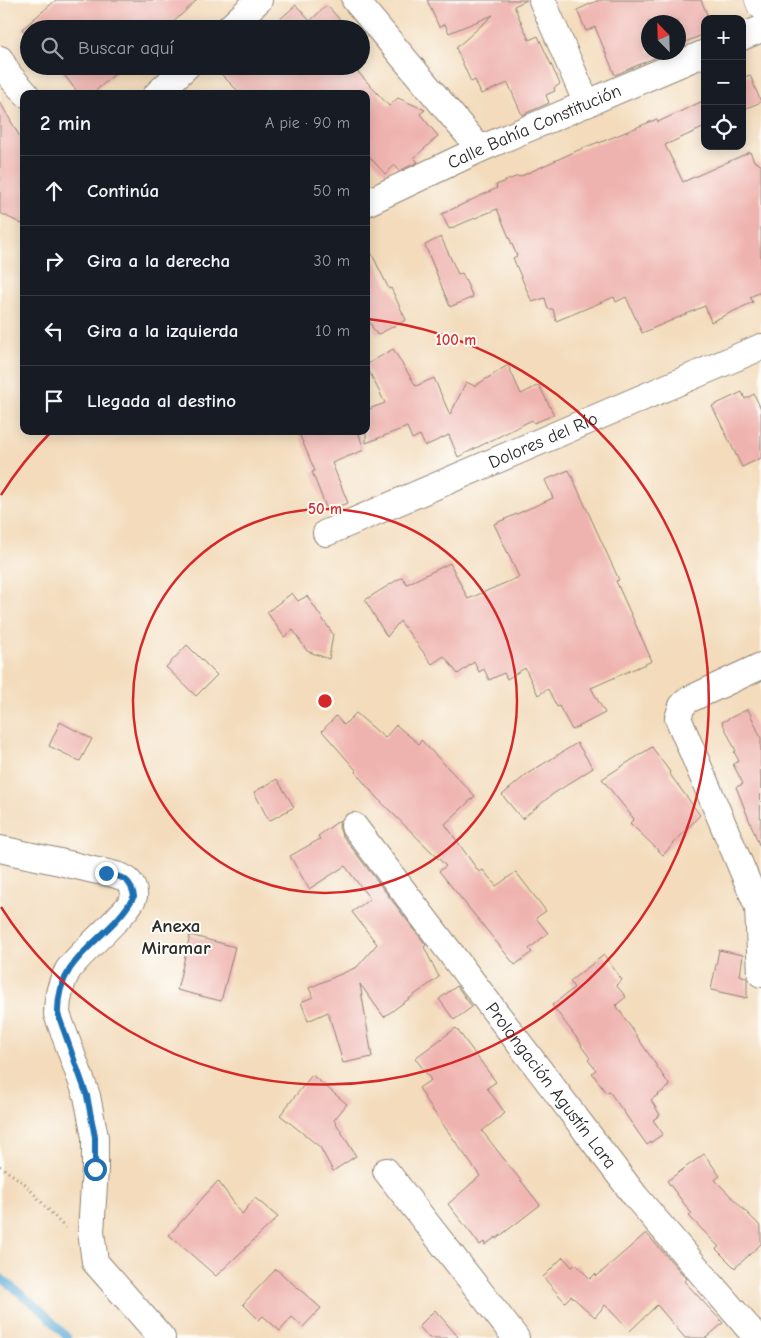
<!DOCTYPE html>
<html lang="es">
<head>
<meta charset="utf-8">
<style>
	:root { --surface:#171b24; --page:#20242c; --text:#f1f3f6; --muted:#9ea1a6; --line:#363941 }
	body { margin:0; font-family:"Comic Neue",sans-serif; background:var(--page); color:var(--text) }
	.controls { position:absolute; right:15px; top:15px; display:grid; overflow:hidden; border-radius:10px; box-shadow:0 2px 12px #0003 }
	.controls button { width:45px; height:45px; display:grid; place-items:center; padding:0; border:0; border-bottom:1px solid var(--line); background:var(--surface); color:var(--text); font:25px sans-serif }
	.compass { position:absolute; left:641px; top:15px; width:45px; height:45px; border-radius:50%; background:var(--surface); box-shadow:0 2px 12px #0003; rotate:337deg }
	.stop { position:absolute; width:15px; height:15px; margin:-11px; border:4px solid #1f6fb2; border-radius:50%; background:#fff }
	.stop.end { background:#1f6fb2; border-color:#fff; box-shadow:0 1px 5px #0008 }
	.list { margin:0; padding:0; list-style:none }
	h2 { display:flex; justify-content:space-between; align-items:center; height:65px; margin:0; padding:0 20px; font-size:21px }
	h2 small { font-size:16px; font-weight:400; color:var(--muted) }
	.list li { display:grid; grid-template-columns:32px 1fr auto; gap:15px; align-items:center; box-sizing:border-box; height:70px; padding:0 20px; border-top:1px solid var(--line) }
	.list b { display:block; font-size:19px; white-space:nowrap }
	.list em { font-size:16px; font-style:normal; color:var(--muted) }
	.icon { flex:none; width:28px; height:28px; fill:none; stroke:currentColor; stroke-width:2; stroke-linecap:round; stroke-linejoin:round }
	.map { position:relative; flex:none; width:761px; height:1338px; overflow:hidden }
	.search { position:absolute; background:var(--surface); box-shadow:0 2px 12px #0003; left:20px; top:20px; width:350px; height:55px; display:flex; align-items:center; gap:12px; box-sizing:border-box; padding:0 18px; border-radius:28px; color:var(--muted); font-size:19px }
	.panel { position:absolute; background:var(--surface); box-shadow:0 2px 12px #0003; left:20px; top:90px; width:350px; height:345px; border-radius:10px }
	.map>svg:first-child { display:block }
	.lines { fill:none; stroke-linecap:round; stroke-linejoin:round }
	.stream { stroke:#5eacd8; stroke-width:8 }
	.building { fill:#efb3af }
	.minor-casing { stroke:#8f8373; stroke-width:28 }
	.major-casing { stroke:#8f8373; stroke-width:29 }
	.path { stroke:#8f8373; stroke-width:3; stroke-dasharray:1 4; stroke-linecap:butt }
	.minor { stroke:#fff; stroke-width:26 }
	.major { stroke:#fff; stroke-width:28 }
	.route { stroke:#1f6fb2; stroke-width:6 }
	.ring { fill:none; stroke:#d62828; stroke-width:2.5 }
	.labels { text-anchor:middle; stroke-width:4; stroke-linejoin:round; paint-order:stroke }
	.street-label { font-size:18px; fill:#2b2b2b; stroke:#fdfcf7 }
	.neighbourhood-label { font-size:19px; font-weight:bold; fill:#2b2b2b; stroke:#fdfcf7 }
	.centre { fill:#d62828; stroke:#fdfcf7; stroke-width:2.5 }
	.ring-label { font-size:15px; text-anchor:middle; font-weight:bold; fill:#d62828; stroke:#fdfcf7; stroke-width:4; stroke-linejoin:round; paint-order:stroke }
</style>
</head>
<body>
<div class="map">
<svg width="761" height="1338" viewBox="0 0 761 1338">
	<rect width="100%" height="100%" fill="#fdfcf7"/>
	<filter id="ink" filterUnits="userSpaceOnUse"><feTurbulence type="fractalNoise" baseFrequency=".02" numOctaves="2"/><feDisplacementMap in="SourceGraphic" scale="10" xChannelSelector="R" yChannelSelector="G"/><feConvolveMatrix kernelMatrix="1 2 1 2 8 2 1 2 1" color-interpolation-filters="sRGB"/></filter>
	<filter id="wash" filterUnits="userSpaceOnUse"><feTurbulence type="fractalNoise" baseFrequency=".0096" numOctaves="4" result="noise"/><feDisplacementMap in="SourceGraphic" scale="20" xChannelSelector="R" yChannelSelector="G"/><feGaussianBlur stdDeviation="1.12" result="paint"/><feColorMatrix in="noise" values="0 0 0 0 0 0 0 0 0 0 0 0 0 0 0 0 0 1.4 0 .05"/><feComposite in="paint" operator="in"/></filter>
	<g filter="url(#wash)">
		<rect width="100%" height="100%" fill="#f3dbbb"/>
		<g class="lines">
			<path class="stream" d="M0 1277 42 1311 68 1338"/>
		</g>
		<g id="blocks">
			<path class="building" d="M56 0H197L166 29H29V37L22 29Z
				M427 0H527L514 6 529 40 538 36 560 84 554 88 555 91 546 95 549 103 522 115 508 83 481 94 475 80 471 82 456 48 493 15 449 33 445 24 439 27Z
				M599 0H701L709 19H705V34L678 45V22H648V52H660L661 55 615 75 595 27 586 31 577 10Z
				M296 5 310 21 327 5 348 29H287L279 20Z
				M361 48 366 54 362 57 367 63 358 72 389 106 398 98 425 110 420 114 438 136 414 158 418 162 399 171 395 165 385 174 366 153V94H241L213 66H361Z
				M57 66H124L92 94H79Z
				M750 75 761 102 742 110V78Z
				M705 100V127L665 145 683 182 750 152 754 161 761 165V292L750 297 753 302 711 322 705 306 642 333 626 297 616 302 614 297 556 321 553 309H548L545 298 532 302 513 258 517 256 497 209 449 229 442 214 497 188 496 185 518 176 519 177 583 148 599 142V143L657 119 658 122Z
				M0 102 24 144V225L0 213Z
				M441 237 458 274 462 273 473 297 450 307 425 245Z
				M366 242 389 289 391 288 406 320 377 335 366 316Z
				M393 349 416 386 434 378 450 415 466 382 475 386 508 365 521 394 539 385 554 415 534 423 532 420 458 457 449 435 425 446 420 435 412 439 407 427 366 443V410L385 403 366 365Z
				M742 392 745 399 754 394 761 409V458L742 467 712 406Z
				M298 431H358L364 450 332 463 348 503 327 510 312 472 315 471Z
				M569 470 619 580 616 581 652 661 591 688 605 713 572 730 559 706 557 707 548 689 538 695 525 668 507 679 504 673 489 680 484 669 479 672 474 662 458 674 444 656 432 664 400 621 387 637 365 600 402 577 407 584 450 563 468 599 519 577 494 524 553 498 545 480Z
				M292 593 298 601 307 596 333 634 329 659 307 651 293 630 284 637 267 612Z
				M187 645 217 675 196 696 166 667Z
				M748 709 761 738 760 847 736 787 743 784 733 764 739 761 734 752 736 751 722 722Z
				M356 713 385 738 396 725 419 744 421 740 475 796 445 824 479 872 483 870 496 886 516 872 546 911 536 918 548 933 529 949 532 952 515 965 439 871 446 866 376 797 355 772 356 770 322 731 336 716 344 725Z
				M60 722 92 739 80 761 49 746Z
				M577 743 593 768 553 794 522 819 502 795 527 774Z
				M652 747 670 772 669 773 700 815 663 855 630 823 634 819 602 779Z
				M277 779 294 807 269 821 254 792Z
				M340 820 339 827 342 835 426 945 424 947 439 977 384 1017 360 984 372 1057 343 1063 328 1012 308 1021 301 1002 313 997 309 988 357 967 377 944 352 912 370 899 345 866 309 889 290 856 320 839 318 836Z
				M190 935 235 947 221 1001 177 990Z
				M719 950 743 955 740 975 747 978V998L711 990Z
				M604 955 622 980 616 985 626 997 616 1005 670 1086 651 1100 660 1115 653 1120 663 1134 647 1145 609 1091 606 1093 592 1073 596 1070 588 1060 590 1058 581 1046 582 1045 552 1005 574 988 570 981Z
				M457 986 472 1007 454 1020 439 999Z
				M456 1028 496 1082 487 1088 505 1113 482 1131 540 1205 496 1239V1237L485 1245 484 1242 480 1245 448 1204 480 1176 424 1098 425 1097 419 1088 431 1080 415 1058Z
				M312 1075 347 1104 334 1120 356 1156 333 1171 320 1147 280 1115Z
				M704 1154 720 1176 715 1180 761 1227V1244L735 1268 716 1249 719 1247 689 1216 692 1214 667 1181Z
				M218 1181 242 1214 255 1198 278 1217 216 1276 169 1235Z
				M646 1233 687 1279 684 1281 723 1323 706 1338H685L657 1305 630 1331 605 1305 595 1317 571 1296 565 1302 543 1277 563 1257 572 1267 576 1264 590 1279 595 1274 597 1276Z
				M276 1269 321 1308 303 1327 292 1317 280 1331 263 1316 259 1320 243 1304Z
				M435 1310 459 1338H429L419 1326Z"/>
		</g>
	</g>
	<g filter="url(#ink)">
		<use href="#blocks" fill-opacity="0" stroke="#8f8373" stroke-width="1"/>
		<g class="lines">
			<g class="minor-casing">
				<g id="minor">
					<path d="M355 0 480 149"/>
					<path d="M542 0 587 104"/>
					<path d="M228 29 259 0"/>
					<path d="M742 37 761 29"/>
					<path d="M0 59 9 75 26 94"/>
					<path d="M157 94 187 66"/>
					<path id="s1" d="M366 203 480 149 705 53"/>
					<path id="s2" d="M326 533 761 347"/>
					<path d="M761 666 688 700 682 706 678 718 758 907 761 974"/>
					<path id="s3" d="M354 826 636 1197 757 1338"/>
					<path d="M0 849C31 856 62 862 93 870 103 872 118 874 126 879 131 882 135 891 134 896 131 911 80 952 68 970 60 984 57 998 57 1014L87 1096 95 1137V1169L91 1232 95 1262 162 1338"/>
					<path d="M386 1171 516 1338"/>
				</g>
			</g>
			<g class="major-casing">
				<path id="major" d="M759 0 761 5"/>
			</g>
			<path class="path" d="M0 1166 25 1184 65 1228"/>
			<use href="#minor" class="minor"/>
			<use href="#major" class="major"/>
		</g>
	</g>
	<g class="lines" filter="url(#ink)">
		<path class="route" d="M95 1169V1137L87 1096 58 1014C56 954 110 941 134 896 130 877 122 878 106 873"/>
	</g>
	<g class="ring">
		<circle cx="325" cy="701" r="192"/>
		<path d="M1 495A384 384 0 0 1 51 432M368 319A384 384 0 1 1 1 907"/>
	</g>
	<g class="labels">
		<g class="street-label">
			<text dy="6" stroke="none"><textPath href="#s1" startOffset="185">Calle Bahía Constitución</textPath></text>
			<text dy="6" stroke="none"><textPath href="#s2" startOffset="236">Dolores del Río</textPath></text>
			<text dy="6" stroke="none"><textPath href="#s3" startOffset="326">Prolongación Agustín Lara</textPath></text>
		</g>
		<g class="neighbourhood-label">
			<text x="176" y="932">Anexa<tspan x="176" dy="22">Miramar</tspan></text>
		</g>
	</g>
	<circle cx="325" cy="701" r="8" class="centre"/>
	<g class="ring-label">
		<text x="456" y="345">100 m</text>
		<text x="325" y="514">50 m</text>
	</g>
</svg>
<div class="controls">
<button>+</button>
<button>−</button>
<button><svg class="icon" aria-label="locate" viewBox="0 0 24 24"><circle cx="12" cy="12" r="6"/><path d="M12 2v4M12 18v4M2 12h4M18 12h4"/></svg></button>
</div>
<svg class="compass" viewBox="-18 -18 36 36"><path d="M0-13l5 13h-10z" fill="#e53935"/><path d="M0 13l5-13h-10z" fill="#9ea1a6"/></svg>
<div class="stop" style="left:95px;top:1169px"></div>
<div class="stop end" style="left:106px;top:873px"></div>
<div class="search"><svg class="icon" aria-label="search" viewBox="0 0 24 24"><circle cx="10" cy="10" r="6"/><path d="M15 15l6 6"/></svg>Buscar aquí</div>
<section class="panel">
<h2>2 min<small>A pie · 90 m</small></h2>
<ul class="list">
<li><svg class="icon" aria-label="ahead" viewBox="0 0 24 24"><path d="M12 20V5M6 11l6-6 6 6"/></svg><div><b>Continúa</b></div><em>50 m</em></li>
<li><svg class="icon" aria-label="right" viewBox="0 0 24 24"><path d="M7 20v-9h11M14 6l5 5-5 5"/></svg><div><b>Gira a la derecha</b></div><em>30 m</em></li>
<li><svg class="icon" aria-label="left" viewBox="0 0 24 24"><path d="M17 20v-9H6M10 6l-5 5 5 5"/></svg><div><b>Gira a la izquierda</b></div><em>10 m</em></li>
<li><svg class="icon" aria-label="arrive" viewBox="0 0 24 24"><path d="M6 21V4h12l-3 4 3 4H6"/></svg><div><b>Llegada al destino</b></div></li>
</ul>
</section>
</div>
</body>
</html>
